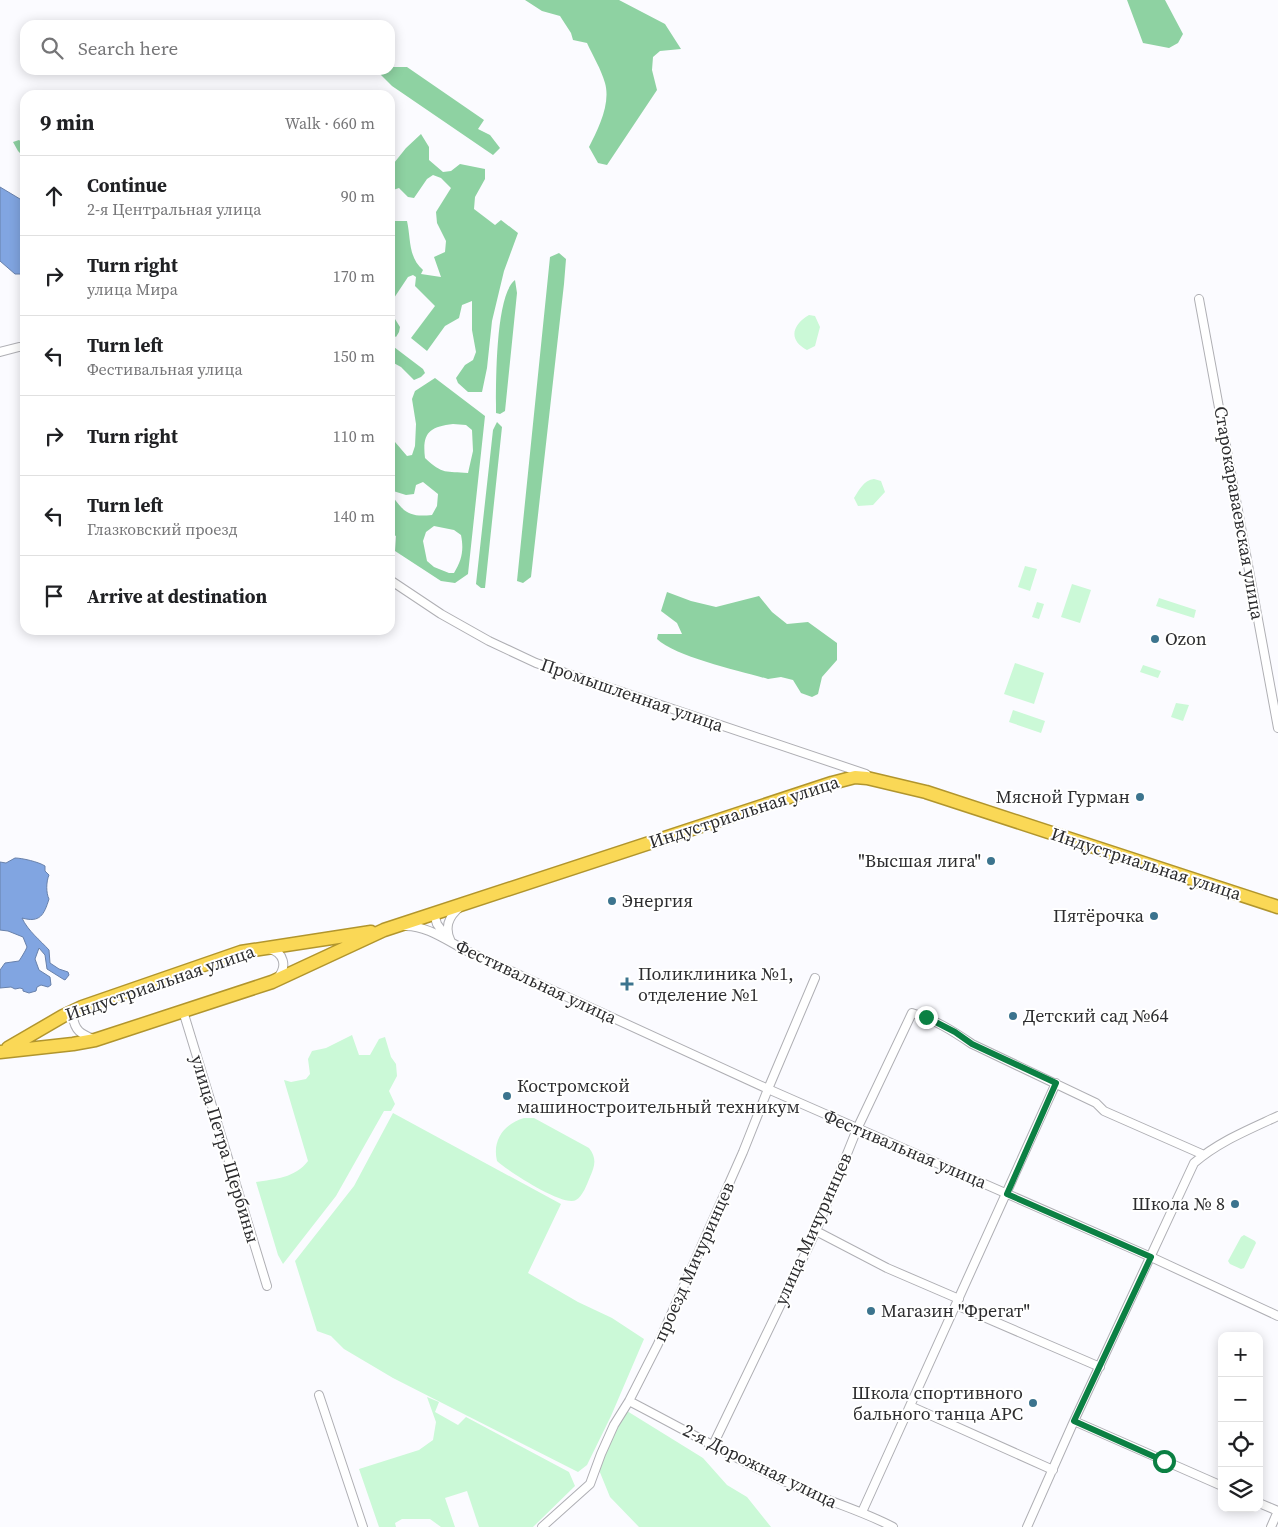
<!DOCTYPE html>
<html lang="en">
<head>
<meta charset="utf-8">
<style>
	:root { --surface:#fff; --page:#f2f2f2; --text:#202124; --muted:#757577; --line:#e0e0e0 }
	body { margin:0; font-family:"Source Serif 4",serif; background:var(--page); color:var(--text) }
	.controls { position:absolute; right:15px; bottom:15px; display:grid; overflow:hidden; border-radius:10px; box-shadow:0 2px 12px #0003 }
	.controls button { width:45px; height:45px; display:grid; place-items:center; padding:0; border:0; border-bottom:1px solid var(--line); background:var(--surface); color:var(--text); font:25px sans-serif }
	.stop { position:absolute; width:15px; height:15px; margin:-11px; border:4px solid #0b8043; border-radius:50%; background:#fff }
	.stop.end { background:#0b8043; border-color:#fff; box-shadow:0 1px 5px #0008 }
	.list { margin:0; padding:0; list-style:none }
	h2 { display:flex; justify-content:space-between; align-items:center; height:65px; margin:0; padding:0 20px; font-size:21px }
	h2 small { font-size:16px; font-weight:400; color:var(--muted) }
	.list li { display:grid; grid-template-columns:32px 1fr auto; gap:15px; align-items:center; box-sizing:border-box; height:80px; padding:0 20px; border-top:1px solid var(--line) }
	.list b { display:block; font-size:19px; white-space:nowrap }
	.list p { margin:0; font-size:16px; white-space:nowrap; color:var(--muted) }
	.list em { font-size:16px; font-style:normal; color:var(--muted) }
	.icon { flex:none; width:28px; height:28px; fill:none; stroke:currentColor; stroke-width:2; stroke-linecap:round; stroke-linejoin:round }
	.map { position:relative; flex:none; width:1278px; height:1527px; overflow:hidden }
	.search { position:absolute; background:var(--surface); box-shadow:0 2px 12px #0003; left:20px; top:20px; width:375px; height:55px; display:flex; align-items:center; gap:12px; box-sizing:border-box; padding:0 18px; border-radius:15px; color:var(--muted); font-size:19px }
	.panel { position:absolute; background:var(--surface); box-shadow:0 2px 12px #0003; left:20px; top:90px; width:375px; height:545px; border-radius:15px }
	.map>svg:first-child { display:block }
	.green { fill:#cbf9d7 }
	.forest { fill:#8ed2a2; fill-rule:evenodd }
	.water { fill:#81a5e1; stroke:#6881ab }
	.lines { fill:none; stroke-linecap:round; stroke-linejoin:round }
	.minor-casing { stroke:#afafb4; stroke-width:10 }
	.trunk-casing { stroke:#b1952d; stroke-width:15 }
	.minor { stroke:#fff; stroke-width:8 }
	.trunk { stroke:#fad856; stroke-width:12 }
	.route { stroke:#0b8043; stroke-width:6 }
	.poi-dot { fill:#3c748e; stroke:#fff; stroke-width:2 }
	.labels { text-anchor:middle; stroke-width:4; stroke-linejoin:round; paint-order:stroke }
	.street-label { font-size:18px; fill:#2c2c2e; stroke:#fff }
	.poi-label { font-size:18px; fill:#2c2c2e; stroke:#fff; text-anchor:start }
</style>
</head>
<body>
<div class="map">
<svg width="1278" height="1527" viewBox="0 0 1278 1527">
	<rect width="100%" height="100%" fill="#fbfbff"/>
	<path class="green" d="M809 315 815 316 820 327 815 346 807 350C788 340 792 325 809 315Z
		M874 479 881 481 885 492 873 505 858 506 854 498C859 490 864 480 874 479Z
		M1025 566 1037 569 1030 591 1018 587Z
		M1072 584 1091 590 1080 623 1061 617Z
		M1159 598 1196 610 1194 618 1156 606Z
		M1037 602 1044 604 1039 619 1032 617Z
		M1015 663 1044 673 1034 704 1004 694Z
		M1143 665 1161 671 1158 678 1140 672Z
		M1176 703 1189 705 1183 721 1171 717Z
		M1013 710 1045 721 1041 733 1009 722Z
		M352 1035 359 1055H370L379 1039 385 1037 391 1057 396 1064 397 1076 389 1091 395 1104 391 1111H384L336 1196 283 1264 278 1255 256 1182C275 1179 295 1178 308 1161L284 1080 291 1082 306 1079 310 1074 308 1059 312 1051 326 1048Z
		M393 1113 561 1204 528 1273 578 1302 612 1318 644 1339 611 1416 587 1465 578 1472 393 1378 344 1349 331 1336 317 1331 295 1261 354 1186Z
		M524 1118H534L589 1148C597 1158 595 1166 590 1177 587 1184 583 1196 576 1200 563 1207 508 1171 497 1161 492 1140 504 1124 524 1118Z
		M1244 1235 1255 1241 1256 1243 1244 1268 1241 1269 1230 1264 1228 1261 1241 1237Z
		M427 1397 439 1402 435 1412 458 1425 466 1417 569 1472 575 1486 533 1527H479L467 1491 445 1498 455 1527H441L430 1519H402L395 1523 396 1527H379L359 1469 419 1450 433 1440 436 1422Z
		M627 1411 703 1458 727 1485 747 1497 771 1527H639L610 1497 599 1470 621 1418Z"/>
	<path class="forest" d="M525 0H619L665 24 681 49 660 51 653 57 652 70 657 90 607 165 598 163 589 147C598 129 611 104 605 83 601 69 593 56 587 43L573 40 571 33 560 16 542 11Z
		M1127 0H1165L1183 34 1178 43 1169 48 1143 43Z
		M390 67H407L484 120 478 129 490 135 500 148 493 155 392 86 376 70H390Z
		M421 134 429 147V160L443 172 451 171 460 164 485 169V179L475 197 474 209 495 225 501 220 518 233 504 271 492 321 487 368 482 392H468L458 383 456 378 465 365 473 360 476 352 472 330V301L462 305 459 318 445 326 427 351 411 338 435 306 415 286 416 277 413 275 408 277 390 304V226L394 221H407C411 239 408 257 423 270L421 274 441 277 434 257 445 252 446 241 437 223 436 212 451 188 441 178 433 175 427 179 414 198 408 197 399 188 390 191V168L406 148Z
		M19 140 25 145V158L18 151 13 142Z
		M559 253 566 259 564 284 531 577 523 583 517 581 550 257Z
		M515 280 517 293 505 411 500 414 496 413C496 386 495 295 515 280Z
		M390 311 400 327 399 332 396 337 390 333Z
		M390 344 423 369 425 373 421 377 414 380 401 367 390 361Z
		M435 378 485 416 468 574 455 583 441 581 395 551 396 536 390 533V498L393 497C405 514 411 517 432 515L437 506 438 494 423 482 416 485 414 494 406 495 390 490V474L393 464 390 462V441L395 442 407 456 412 455 415 446 416 424 412 399 415 391ZM453 424 466 425 472 430 473 451 468 473C446 471 443 475 425 458 422 433 429 427 453 424ZM434 526 454 530 461 535C464 550 462 560 454 573H449L434 567 427 561 423 541 426 532Z
		M497 422 502 427 485 588H481L476 584 493 430Z
		M667 592 691 601 716 607 759 596 772 612 787 624 808 622 837 643V660L822 677 818 694 812 697 801 693 793 680 781 677 768 679C740 671 676 657 657 639L658 634H682L677 623 661 611Z"/>
	<path class="water" d="M0 187 25 202V278L20 274H15L0 261Z
		M15 858C22 858 39 862 45 866V871L49 875C46 882 46 893 49 899 44 915 40 923 22 918 28 931 40 940 49 950L50 963 59 969 68 972 69 975 65 980 63 979 47 969 45 955 39 948 35 959 39 970 50 977 51 985 48 987 41 985 37 987 36 991 29 993 23 991V989L20 988 15 989 11 987 0 988V970L5 963 19 961C21 958 26 950 27 947L23 937 8 931 0 930V862L6 863Z"/>
	<g class="lines">
		<g class="minor-casing">
			<path id="minor" d="M1199 299 1278 728
				M0 352 19 347H25
				M390 580 441 614 489 641 536 663 866 774
				M434 914 437 924 447 938
				M404 926C426 925 446 940 465 950L768 1089 1151 1257 1278 1316
				M451 942C444 928 448 917 460 907
				M269 949C284 952 288 967 277 978
				M78 1010 73 1017C75 1032 82 1034 95 1040
				M183 1011 267 1286
				M816 1231 887 1268 959 1299
				M956 1305 1100 1367
				M319 1395 363 1527
				M629 1401C685 1430 741 1462 799 1488 830 1502 863 1511 893 1527
				M910 1406 1053 1470
				M1074 1421 1222 1486
				M713 1445 816 1231 857 1129 912 1013C934 1019 953 1031 972 1044L1096 1103 1104 1111 1204 1155
				M1259 1503 1278 1511
				M862 1512 1056 1083
				M542 1527 590 1484 601 1454 614 1425 629 1401 658 1344 743 1152 768 1089 815 978
				M1027 1527 1074 1421 1194 1163C1218 1142 1248 1130 1278 1116
				M1271 1527 1278 1511"/>
		</g>
		<g class="trunk-casing">
			<path id="trunk" d="M8 1048 63 1016 82 1007 241 952 371 932
				M0 1052 73 1044 95 1040 272 982 384 930 832 783 855 777 867 778 926 792 1278 907"/>
		</g>
		<use href="#minor" class="minor"/>
		<use href="#trunk" class="trunk"/>
	</g>
	<g class="lines">
		<path class="route" d="M926 1017 955 1032 972 1044 1056 1083 1007 1194 1151 1257 1074 1421 1164 1461"/>
	</g>
	<g class="poi-dot">
		<circle cx="1155" cy="639" r="5"/>
		<circle cx="1140" cy="797" r="5"/>
		<circle cx="991" cy="861" r="5"/>
		<circle cx="612" cy="901" r="5"/>
		<circle cx="1154" cy="916" r="5"/>
		<path d="M624.5 976.5h5v5h5v5h-5v5h-5v-5h-5v-5h5z"/>
		<circle cx="1013" cy="1016" r="5"/>
		<circle cx="507" cy="1096" r="5"/>
		<circle cx="1235" cy="1204" r="5"/>
		<circle cx="871" cy="1311" r="5"/>
		<circle cx="1033" cy="1403" r="5"/>
	</g>
	<g class="labels">
		<g class="street-label">
			<text transform="translate(1239 513) rotate(80)" y="6">Старокараваевская улица</text>
			<text transform="translate(632 695) rotate(19)" y="6">Промышленная улица</text>
			<text transform="translate(744 812) rotate(-18)" y="6">Индустриальная улица</text>
			<text transform="translate(1146 864) rotate(18)" y="6">Индустриальная улица</text>
			<text transform="translate(536 982) rotate(25)" y="6">Фестивальная улица</text>
			<text transform="translate(160 983) rotate(-19)" y="6">Индустриальная улица</text>
			<text transform="translate(225 1149) rotate(73)" y="6">улица Петра Щербины</text>
			<text transform="translate(905 1149) rotate(23)" y="6">Фестивальная улица</text>
			<text transform="translate(813 1229) rotate(-66)" y="6">улица Мичуринцев</text>
			<text transform="translate(694 1262) rotate(-66)" y="6">проезд Мичуринцев</text>
			<text transform="translate(760 1466) rotate(26)" y="6">2-я Дорожная улица</text>
		</g>
		<g class="poi-label">
			<text x="1165" y="645">Ozon</text>
			<text x="1130" y="803" text-anchor="end">Мясной Гурман</text>
			<text x="981" y="867" text-anchor="end">"Высшая лига"</text>
			<text x="622" y="907">Энергия</text>
			<text x="1144" y="922" text-anchor="end">Пятёрочка</text>
			<text x="638" y="980">Поликлиника №1,<tspan x="638" dy="21">отделение №1</tspan></text>
			<text x="1023" y="1022">Детский сад №64</text>
			<text x="517" y="1092">Костромской<tspan x="517" dy="21">машиностроительный техникум</tspan></text>
			<text x="1225" y="1210" text-anchor="end">Школа № 8</text>
			<text x="881" y="1317">Магазин "Фрегат"</text>
			<text x="1023" y="1399" text-anchor="end">Школа спортивного<tspan x="1023" dy="21">бального танца АРС</tspan></text>
		</g>
	</g>
</svg>
<div class="controls">
<button>+</button>
<button>−</button>
<button><svg class="icon" aria-label="locate" viewBox="0 0 24 24"><circle cx="12" cy="12" r="6"/><path d="M12 2v4M12 18v4M2 12h4M18 12h4"/></svg></button>
<button><svg class="icon" aria-label="layers" viewBox="0 0 24 24"><path d="M12 4l9 5-9 5-9-5zM3 14l9 5 9-5"/></svg></button>
</div>
<div class="stop" style="left:1164px;top:1461px"></div>
<div class="stop end" style="left:926px;top:1017px"></div>
<div class="search"><svg class="icon" aria-label="search" viewBox="0 0 24 24"><circle cx="10" cy="10" r="6"/><path d="M15 15l6 6"/></svg>Search here</div>
<section class="panel">
<h2>9 min<small>Walk · 660 m</small></h2>
<ul class="list">
<li><svg class="icon" aria-label="ahead" viewBox="0 0 24 24"><path d="M12 20V5M6 11l6-6 6 6"/></svg><div><b>Continue</b><p>2-я Центральная улица</p></div><em>90 m</em></li>
<li><svg class="icon" aria-label="right" viewBox="0 0 24 24"><path d="M7 20v-9h11M14 6l5 5-5 5"/></svg><div><b>Turn right</b><p>улица Мира</p></div><em>170 m</em></li>
<li><svg class="icon" aria-label="left" viewBox="0 0 24 24"><path d="M17 20v-9H6M10 6l-5 5 5 5"/></svg><div><b>Turn left</b><p>Фестивальная улица</p></div><em>150 m</em></li>
<li><svg class="icon" aria-label="right" viewBox="0 0 24 24"><path d="M7 20v-9h11M14 6l5 5-5 5"/></svg><div><b>Turn right</b></div><em>110 m</em></li>
<li><svg class="icon" aria-label="left" viewBox="0 0 24 24"><path d="M17 20v-9H6M10 6l-5 5 5 5"/></svg><div><b>Turn left</b><p>Глазковский проезд</p></div><em>140 m</em></li>
<li><svg class="icon" aria-label="arrive" viewBox="0 0 24 24"><path d="M6 21V4h12l-3 4 3 4H6"/></svg><div><b>Arrive at destination</b></div></li>
</ul>
</section>
</div>
</body>
</html>
